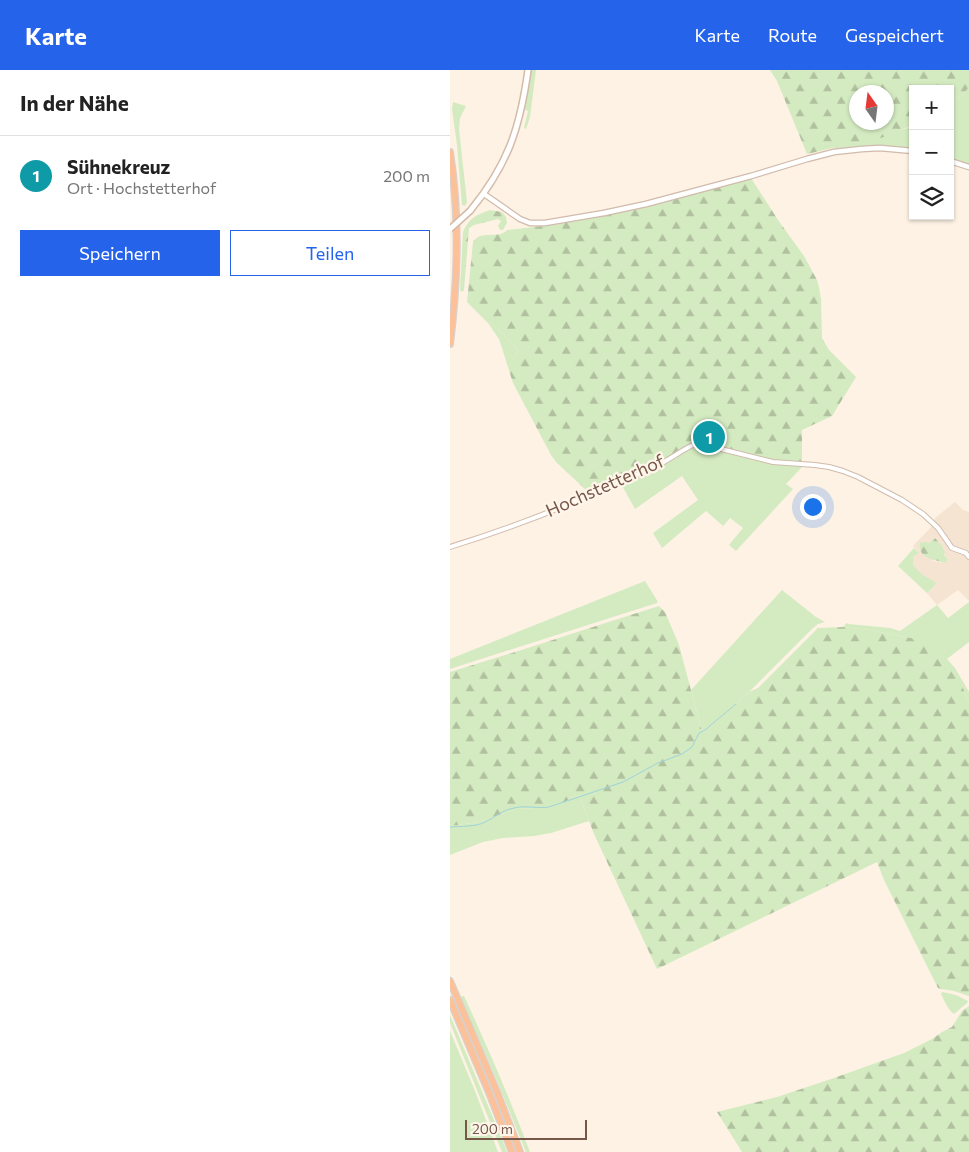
<!DOCTYPE html>
<html lang="de">
<head>
<meta charset="utf-8">
<style>
	:root { --surface:#fff; --page:#f6f6f6; --text:#222; --muted:#767676; --line:#e0e0e0; --accent:#2563eb }
	body { margin:0; font-family:Commissioner,sans-serif; background:var(--page); color:var(--text) }
	.controls { position:absolute; right:15px; top:15px; display:grid; overflow:hidden; border-radius:0px; box-shadow:0 1px 4px #0004 }
	.controls button { width:45px; height:45px; display:grid; place-items:center; padding:0; border:0; border-bottom:1px solid var(--line); background:var(--surface); color:var(--text); font:25px sans-serif }
	.compass { position:absolute; left:399px; top:15px; width:45px; height:45px; border-radius:50%; background:var(--surface); box-shadow:0 1px 4px #0004; rotate:346deg }
	.scale { position:absolute; left:15px; bottom:12px; width:122px; box-sizing:border-box; padding-left:5px; border:2px solid #775748; border-top:0; font-size:14px; line-height:18px; white-space:nowrap; color:#775748; -webkit-text-stroke:4px #fff6eb; paint-order:stroke }
	.you { position:absolute; left:362px; top:436px; width:18px; height:18px; margin:-12px; border:4px solid #fff; border-radius:50%; background:#1a73e8; box-shadow:0 0 0 8px #1a73e833 }
	.badge { display:grid; place-items:center; width:32px; height:32px; border-radius:50%; background:var(--accent); color:#fff; font-size:16px; font-weight:700 }
	.pin { position:absolute; translate:-50% -50%; border:2px solid #fff; box-shadow:0 1px 5px #0006 }
	.list { margin:0; padding:0; list-style:none }
	h2 { display:flex; justify-content:space-between; align-items:center; height:65px; margin:0; padding:0 20px; font-size:21px }
	h2 small { font-size:16px; font-weight:400; color:var(--muted) }
	.list li { display:grid; grid-template-columns:32px 1fr auto; gap:15px; align-items:center; box-sizing:border-box; height:80px; padding:0 20px; border-top:1px solid var(--line) }
	.list b { display:block; font-size:19px; white-space:nowrap }
	.list p { margin:0; font-size:16px; white-space:nowrap; color:var(--muted) }
	.list em { font-size:16px; font-style:normal; color:var(--muted) }
	.actions { display:flex; gap:10px; padding:15px 20px }
	.actions a { flex:1; padding:11px 0; border:1px solid var(--accent); border-radius:0px; text-align:center; font-size:18px; color:var(--accent) }
	.actions .main { background:var(--accent); color:#fff }
	.icon { flex:none; width:28px; height:28px; fill:none; stroke:currentColor; stroke-width:2; stroke-linecap:round; stroke-linejoin:round }
	.map { position:relative; flex:none; width:519px; height:1082px; overflow:hidden }
	header { display:flex; align-items:center; gap:30px; box-sizing:border-box; height:70px; padding:0 25px; background:var(--accent); color:#fff }
	header strong { font-size:24px }
	nav { display:flex; gap:28px; margin-inline-start:auto; font-size:18px }
	main { display:flex }
	aside { flex:1; background:var(--surface) }
	.map>svg:first-child { display:block }
	.residential { fill:#f5e4d2; fill-rule:evenodd }
	.grass { fill:#d4ebc1 }
	.forest { fill:url(#forest-firs); fill-rule:evenodd }
	.lines { fill:none; stroke-linecap:round; stroke-linejoin:round }
	.stream { stroke:#9dd3da; stroke-width:1 }
	.minor-casing { stroke:#d1bbac; stroke-width:6 }
	.tertiary-casing { stroke:#d1bbac; stroke-width:7 }
	.secondary-casing { stroke:#d4bba9; stroke-width:8 }
	.trunk-casing { stroke:#d9d0cc; stroke-width:8 }
	.minor { stroke:#fff; stroke-width:4 }
	.tertiary { stroke:#fff; stroke-width:4.5 }
	.secondary { stroke:#fff; stroke-width:5 }
	.trunk { stroke:#fcc199; stroke-width:5.5 }
	.secondary-bridge-casing { stroke:#d4bba9; stroke-width:8; stroke-linecap:butt }
	.secondary-bridge { stroke:#fff; stroke-width:5 }
	.labels { text-anchor:middle; stroke-width:4.5; stroke-linejoin:round; paint-order:stroke }
	.street-label { font-size:18px; fill:#775748; stroke:#fff6eb }
</style>
</head>
<body>
<header>
<strong>Karte</strong>
<nav><a>Karte</a><a>Route</a><a>Gespeichert</a></nav>
</header>
<main>
<aside>
<h2>In der Nähe<small></small></h2>
<ul class="list">
<li><span class="badge" style="background:#0f9aa8">1</span><div><b>Sühnekreuz</b><p>Ort · Hochstetterhof</p></div><em>200 m</em></li>
</ul>
<div class="actions"><a class="main">Speichern</a><a>Teilen</a></div>
</aside>
<div class="map">
<svg width="519" height="1082" viewBox="0 0 519 1082">
	<defs>
		<pattern id="forest-firs" width="22" height="20" patternUnits="userSpaceOnUse" patternTransform="scale(1.25)"><rect width="22" height="20" fill="#d4ebc1"/><path d="M5 1l3.5 6h-7zM16 11l3.5 6h-7z" fill="#b1c19f"/></pattern>
	</defs>
	<rect width="100%" height="100%" fill="#fdf2e4"/>
	<path class="residential" d="M505 432 513 440 519 442V531L508 520 487 535 477 523 487 513 473 505 463 495V487L469 483 463 476 483 455 485 448ZM485 468 494 484 498 489 495 493 483 491 473 473H479Z"/>
	<path class="grass" d="M80 0H86L80 47 76 59 74 58 78 41 75 40Z
		M519 17V96L500 89V32L513 25Z
		M3 32 16 36 10 48 9 59 17 132 15 136 12 135 7 75 2 39Z
		M463 55V80L385 81V77L458 58Z
		M38 253 43 254 69 280 58 297 49 269Z
		M245 375H252L325 393 354 395 336 414 343 419 286 481 279 475 293 458 280 448 273 456 256 441 212 478 203 463 248 430 232 406 185 439 171 414Z
		M464 478 469 483 463 487V495L473 505 487 513 477 523 448 496Z
		M195 511 208 532 207 533 0 599V589Z
		M332 520 366 547 375 552 368 554 363 558 299 622 254 662 251 658 241 620Z
		M519 532V572L497 589 505 598 519 622V634L512 615 461 568 419 560 393 557 397 553 399 554 440 558 450 561 487 535 498 548Z
		M129 725 139 751 101 763 84 766 53 768 33 772 0 785V756L29 752 66 739 103 737Z
		M492 922C501 923 510 926 518 931L517 933 504 944C498 940 494 930 491 924Z
		M12 926H14C38 978 60 1029 80 1082H76L47 1011 11 928Z
		M0 945 52 1069 57 1082H52L0 953Z
		M0 961 25 1021 48 1082H0Z"/>
	<path class="forest" d="M320 0H519V17L513 25 500 32V19H463V55L431 68 391 76 357 84 327 11ZM437 22V52H407V22Z
		M301 108 328 150 354 186 367 210 369 217 371 229 372 268 379 280 406 307 382 346 352 360V393L323 390 247 371 240 374 201 398 142 423 138 422 106 392 101 385 63 313 58 297 69 280 43 254 38 253 17 232 23 172C31 159 48 170 57 160L110 154 195 136Z
		M40 140 52 142 56 147 57 153 53 160H50L48 156 51 151 48 149 24 155 19 158 14 220 12 222 10 220 13 162C19 148 26 145 40 140Z
		M485 468 492 476 495 482 494 485 498 489 495 493C482 489 468 489 470 472L473 473 474 472 479 473Z
		M209 536 215 542 229 575 251 658 254 662 299 622 308 618 368 558 393 557 419 560 461 568 483 581 501 597 512 615 519 634V926L504 921 491 919 488 918 434 810 427 792 207 899 144 764 129 725 103 737 66 739 29 752 0 756V602C70 581 139 558 209 536Z
		M519 936V1082H292L267 1042 327 1027 381 1009 454 983 482 969 492 962 502 957 512 941Z"/>
	<g class="lines">
		<path class="stream" d="M0 757C11 756 26 757 35 752 45 747 53 740 64 738 76 735 88 739 99 737L173 712 208 693 232 684 242 677 249 663 255 660 286 634"/>
		<g class="minor-casing">
			<path id="minor" d="M0 477C68 456 135 429 200 399 217 392 231 380 247 373L323 392 365 395 379 397 393 401 408 407 452 430 473 444 488 458 502 478 516 483 519 487"/>
		</g>
		<g class="tertiary-casing">
			<path id="tertiary" d="M500 91 519 97
				M34 124 70 149 80 153H95L154 143 196 134 301 106 357 89 384 82 412 79 430 78 463 81"/>
		</g>
		<g class="secondary-casing">
			<path id="secondary" d="M20 141C58 95 70 58 78 0"/>
		</g>
		<g class="trunk-casing">
			<path id="trunk" d="M0 82C10 146 8 210 0 274
				M0 911 47 1022 70 1082
				M0 930 40 1025 62 1082"/>
		</g>
		<use href="#minor" class="minor"/>
		<use href="#tertiary" class="tertiary"/>
		<use href="#secondary" class="secondary"/>
		<use href="#trunk" class="trunk"/>
		<g class="secondary-bridge-casing">
			<path id="secondary-bridge" d="M0 159 20 141"/>
		</g>
		<use href="#secondary-bridge" class="secondary-bridge"/>
	</g>
	<g class="labels">
		<g class="street-label">
			<text transform="translate(155 416) rotate(-24)" y="6">Hochstetterhof</text>
		</g>
	</g>
</svg>
<div class="controls">
<button>+</button>
<button>−</button>
<button><svg class="icon" aria-label="layers" viewBox="0 0 24 24"><path d="M12 4l9 5-9 5-9-5zM3 14l9 5 9-5"/></svg></button>
</div>
<svg class="compass" viewBox="-18 -18 36 36"><path d="M0-13l5 13h-10z" fill="#e53935"/><path d="M0 13l5-13h-10z" fill="#767676"/></svg>
<div class="scale">200 m</div>
<div class="you"></div>
<div class="pin badge" style="left:259px;top:367px;background:#0f9aa8">1</div>
</div>
</main>
</body>
</html>
